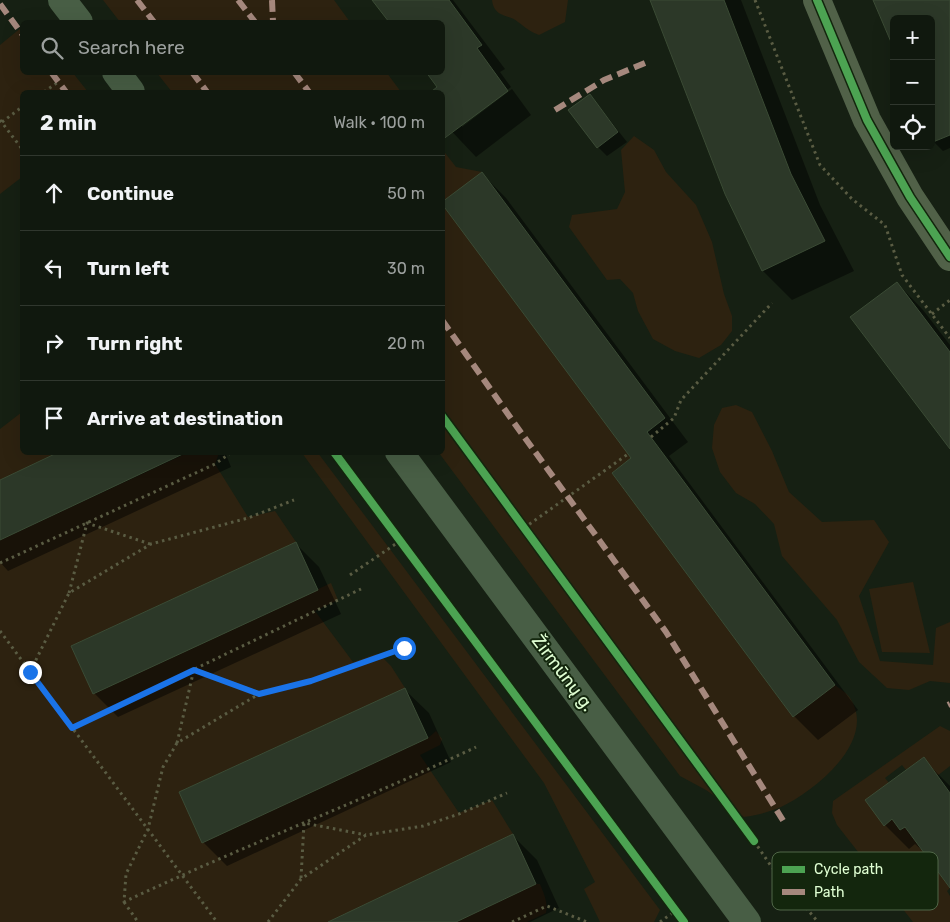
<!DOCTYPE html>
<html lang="en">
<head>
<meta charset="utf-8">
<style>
	:root { --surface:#10180e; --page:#1e251c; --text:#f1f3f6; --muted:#9ca09e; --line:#30372e }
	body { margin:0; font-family:Rubik,sans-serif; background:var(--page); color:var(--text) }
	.controls { position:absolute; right:15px; top:15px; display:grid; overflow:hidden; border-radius:8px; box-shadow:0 5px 20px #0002 }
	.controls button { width:45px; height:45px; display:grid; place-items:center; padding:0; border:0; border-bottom:1px solid var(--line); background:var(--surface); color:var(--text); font:25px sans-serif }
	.stop { position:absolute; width:15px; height:15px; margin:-11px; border:4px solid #1a73e8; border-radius:50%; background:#fff }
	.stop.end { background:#1a73e8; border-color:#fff; box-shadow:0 1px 5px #0008 }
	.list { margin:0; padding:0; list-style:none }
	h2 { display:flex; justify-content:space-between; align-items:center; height:65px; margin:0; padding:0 20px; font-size:21px }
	h2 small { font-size:16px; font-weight:400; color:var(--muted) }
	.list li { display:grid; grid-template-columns:32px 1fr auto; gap:15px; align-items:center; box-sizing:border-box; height:75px; padding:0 20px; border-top:1px solid var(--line) }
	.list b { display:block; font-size:19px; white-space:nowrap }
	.list em { font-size:16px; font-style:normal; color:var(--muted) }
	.icon { flex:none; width:28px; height:28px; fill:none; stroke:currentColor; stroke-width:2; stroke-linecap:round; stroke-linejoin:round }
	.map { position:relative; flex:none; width:950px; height:922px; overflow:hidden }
	.search { position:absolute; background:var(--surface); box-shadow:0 5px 20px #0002; left:20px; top:20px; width:425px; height:55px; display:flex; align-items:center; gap:12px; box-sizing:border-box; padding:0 18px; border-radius:8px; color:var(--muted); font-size:19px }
	.panel { position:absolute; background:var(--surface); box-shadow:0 5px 20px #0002; left:20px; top:90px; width:425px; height:365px; border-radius:8px }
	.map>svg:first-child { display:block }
	.green { fill:#2d2210 }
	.shadow { fill:#0007 }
	.building { fill:#2c3828; stroke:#3b4b35 }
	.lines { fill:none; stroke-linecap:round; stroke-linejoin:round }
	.path { stroke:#5a5c43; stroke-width:3; stroke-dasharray:2.5 4; stroke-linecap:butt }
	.minor { stroke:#516148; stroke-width:28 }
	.major { stroke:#485e45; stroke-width:28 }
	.quiet { stroke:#a5887d; stroke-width:6; stroke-dasharray:12 6; stroke-linecap:butt }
	.cycleway-casing { stroke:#13260d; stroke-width:11 }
	.cycleway { stroke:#4ca352; stroke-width:8 }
	.route { stroke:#1a73e8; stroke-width:6 }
	.labels { text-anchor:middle; stroke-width:4; stroke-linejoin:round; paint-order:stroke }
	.street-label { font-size:18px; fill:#e0ffd3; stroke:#13260d }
	.key { fill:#13260d; stroke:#506748; stroke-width:1 }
	.key-label { font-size:14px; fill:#e0ffd3 }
</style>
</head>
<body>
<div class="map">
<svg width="950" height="922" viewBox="0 0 950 922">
	<rect width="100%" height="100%" fill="#162013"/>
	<path class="green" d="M103 0H334L350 22H120Z
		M492 0H568L565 22 539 35C529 31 526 28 518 22 509 14 494 18 492 0Z
		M22 27V72L73 73 88 92H22V177L0 194V45Z
		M157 73H387L401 92H172Z
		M634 136 654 150 666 172 696 205 712 242 724 294 732 316V331L721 345 699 358 675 351 653 339 638 311 633 293 620 279 607 280 569 227 572 215 617 209 625 192 621 150Z
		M442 149 456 167 482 172 443 202Z
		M443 204 631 458 612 473 793 717 835 685C840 689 847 693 850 698 878 740 815 791 781 807 769 812 758 815 744 817L706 790 680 776 439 453 442 452Z
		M736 405 752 412 772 451 789 492 822 522 874 520 889 542 859 596 880 661 933 665 936 628 950 622V683L930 681 909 690 887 688 859 662 837 620 782 556 774 524 755 504 736 493 720 472 712 448 714 425 722 408Z
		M22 412V452L59 453 0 480V429Z
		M187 453H219L215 464 248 517 275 511 296 542 71 646 93 694 331 583 338 600 315 611 353 662 376 654 382 657 391 666 405 688 179 792 202 842 428 738 436 731 442 739 440 745 420 755 459 813 492 800 513 834 328 922H0V540Z
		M302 453H318L660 910 654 922H600L584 889 595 882 544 783Z
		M913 582 930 653 882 652 869 589Z
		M940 726 950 731V766L937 776 924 757 906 770 902 765 885 778 889 783 884 825 892 819 900 830 905 827 950 888 947 891 950 896V922H913L837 825 832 813 833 801Z
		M536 884H540C544 894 548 902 546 913L527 922H456Z"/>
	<path class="shadow" d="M373 0H453L505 69 500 72 511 87 462 123V127L512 89 531 115 476 157 442 121V92L434 91 438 87 442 72V22H390Z
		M650 0H741L820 205 854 271 792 300 763 271 726 194Z
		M874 0H950V148L943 151 934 142 931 135V19Z
		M590 95 627 142 607 156 598 147Z
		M482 174 506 198 688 442 669 456 858 710 818 740 794 716 613 473 633 458Z
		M897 283 923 310 950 345V447Z
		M62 452H225L231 467 8 571 0 562V481Z
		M295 543 319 567 341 614 118 717 94 693Z
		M405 690 429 713 451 762 227 866 203 842Z
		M923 759 950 786V885L925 853 915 844 909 849 885 825 867 800Z
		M513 836 537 860 559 908 530 922H331Z"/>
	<path class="building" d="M372 0H449L482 45 477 48 508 91 442 140V92H434L432 91 437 87 426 72H442V22H389Z
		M650 0H724L791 174 825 241 762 271 725 194Z
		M873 0H950V135L933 142 931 138V19H894V49Z
		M590 94 618 132 597 148 568 110Z
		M482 172 665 418 647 432 835 685 793 717 612 473 631 458 442 204V202Z
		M897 282 950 352V449L850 317Z
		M59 452H187L0 540V480Z
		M296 542 318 590 93 694 71 646Z
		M405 688 428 738 202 843 179 792Z
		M924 757 950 793V888L905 827 900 830 892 819 884 826 865 800Z
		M513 834 536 884 456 922H328Z"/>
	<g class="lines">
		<path class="path" d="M755 0 820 165 852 199 885 225 902 275 950 338
			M44 92 58 82
			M0 120 22 149
			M2 122 22 107
			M932 314 950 300
			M651 437 674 418 681 400 772 303
			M524 528 628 454
			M0 563 215 464 232 452
			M350 575 400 541
			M69 593 87 523 150 544
			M0 631 217 922
			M403 648 311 681 259 694 177 743 163 767 148 829 126 874 124 902C240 847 360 802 476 747
			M30 672 69 593 151 544 248 518 294 500
			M72 728 361 589
			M177 743 194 669 259 693
			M754 841 771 866 818 922
			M301 878 304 823 366 835
			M124 902 138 922
			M807 909 811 855
			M268 922 301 879 366 835 423 826 459 814 507 793
			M512 922 547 906 587 922
			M660 922 675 911"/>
		<path class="minor" d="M817 0 867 120 910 197 950 257"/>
		<path class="major" d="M62 0 79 22
			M116 72 131 92
			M399 452 747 922"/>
		<path class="quiet" d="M137 0 154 22
			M238 0 255 22
			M272 0 273 22
			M0 4 22 34
			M51 72 66 92
			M192 72 207 92
			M294 72 309 92
			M555 110 604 80 645 63
			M442 320 517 427 666 632 784 822
			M948 705 950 704"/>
		<g class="cycleway-casing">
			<path id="cycleway" d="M817 0 867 120 910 197 950 257
				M442 416 754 841
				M334 452 684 922"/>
		</g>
		<use href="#cycleway" class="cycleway"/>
	</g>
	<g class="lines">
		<path class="route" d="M30 672 72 728 194 670 259 694 311 681 404 648"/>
	</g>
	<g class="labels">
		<g class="street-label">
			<text transform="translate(563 673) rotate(53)" y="6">Žirmūnų g.</text>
		</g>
	</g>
	<rect x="772" y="852" width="166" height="58" rx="8" class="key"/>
	<rect x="782" y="866" width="23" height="7" fill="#4ca352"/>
	<rect x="782" y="889" width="23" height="6" fill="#a5887d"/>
	<g class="key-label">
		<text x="814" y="874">Cycle path</text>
		<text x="814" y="897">Path</text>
	</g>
</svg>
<div class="controls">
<button>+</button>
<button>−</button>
<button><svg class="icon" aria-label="locate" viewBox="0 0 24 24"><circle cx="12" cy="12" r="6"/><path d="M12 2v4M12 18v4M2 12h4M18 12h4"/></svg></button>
</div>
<div class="stop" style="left:404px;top:648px"></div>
<div class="stop end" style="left:30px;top:672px"></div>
<div class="search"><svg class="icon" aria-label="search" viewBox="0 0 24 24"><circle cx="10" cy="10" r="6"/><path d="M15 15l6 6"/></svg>Search here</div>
<section class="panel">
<h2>2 min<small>Walk · 100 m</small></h2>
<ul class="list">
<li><svg class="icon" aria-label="ahead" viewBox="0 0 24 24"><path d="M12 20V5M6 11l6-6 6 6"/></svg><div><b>Continue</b></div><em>50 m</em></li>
<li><svg class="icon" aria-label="left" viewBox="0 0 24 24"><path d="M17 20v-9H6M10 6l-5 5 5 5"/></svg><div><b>Turn left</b></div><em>30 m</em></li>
<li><svg class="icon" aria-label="right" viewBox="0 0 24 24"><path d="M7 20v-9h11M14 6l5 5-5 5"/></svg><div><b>Turn right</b></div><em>20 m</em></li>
<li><svg class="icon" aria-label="arrive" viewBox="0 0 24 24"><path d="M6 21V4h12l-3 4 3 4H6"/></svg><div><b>Arrive at destination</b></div></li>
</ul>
</section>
</div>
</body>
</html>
